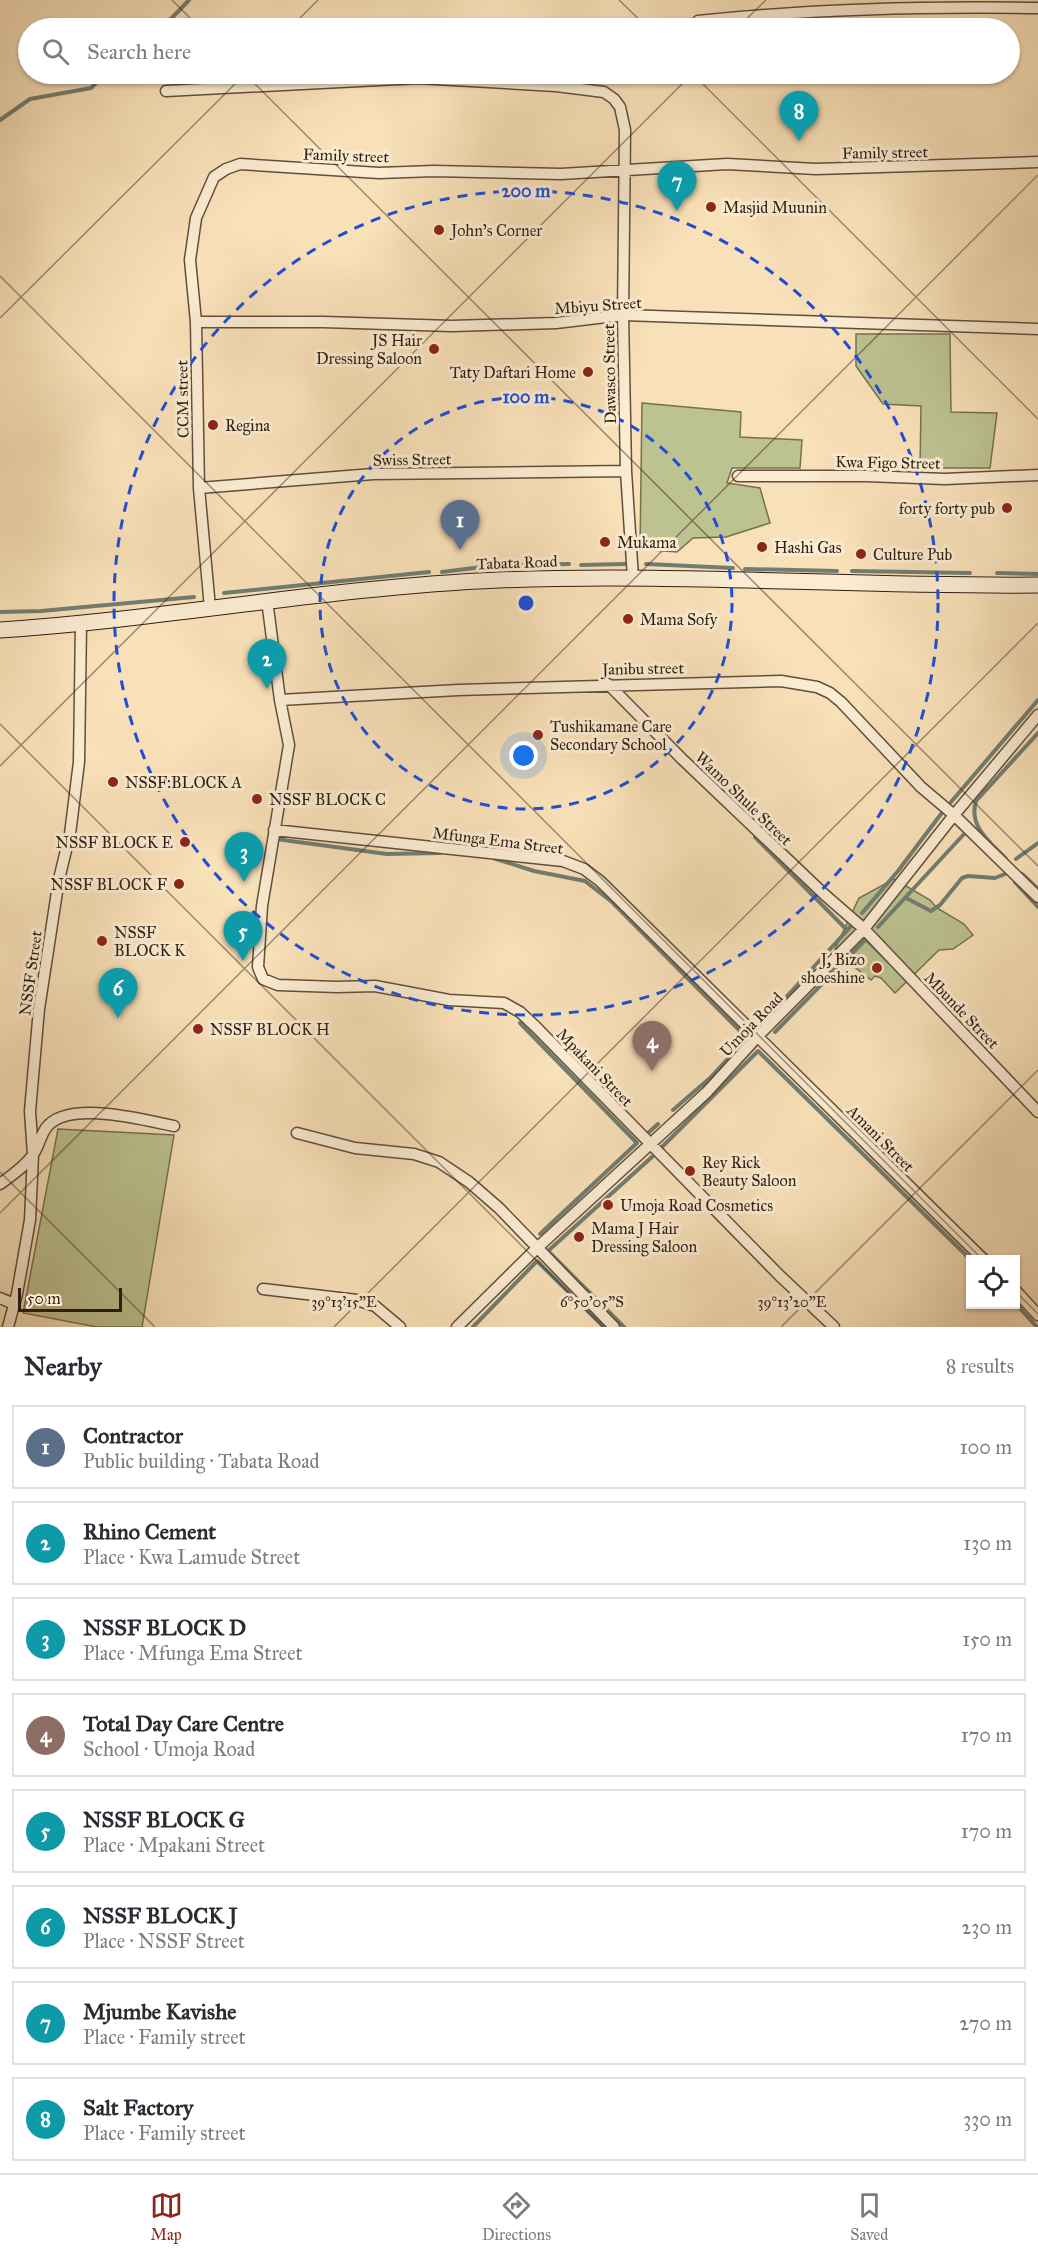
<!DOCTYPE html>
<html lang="en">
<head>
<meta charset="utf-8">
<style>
	:root { --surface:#fff; --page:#f7f7f7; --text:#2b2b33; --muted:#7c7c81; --line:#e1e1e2; --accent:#8f2418 }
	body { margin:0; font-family:"IM FELL Great Primer",serif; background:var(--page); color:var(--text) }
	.controls { position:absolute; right:18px; bottom:18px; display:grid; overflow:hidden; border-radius:0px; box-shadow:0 2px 4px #0004 }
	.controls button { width:54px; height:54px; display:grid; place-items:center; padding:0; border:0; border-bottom:2px solid var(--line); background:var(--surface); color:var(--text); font:30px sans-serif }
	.scale { position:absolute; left:18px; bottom:15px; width:104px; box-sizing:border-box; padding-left:6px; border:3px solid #301d13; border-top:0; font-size:16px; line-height:21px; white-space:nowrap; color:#301d13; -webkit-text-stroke:4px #faebd1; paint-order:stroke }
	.you { position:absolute; left:524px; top:756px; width:21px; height:21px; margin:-15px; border:4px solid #fff; border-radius:50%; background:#1a73e8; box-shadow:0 0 0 9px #1a73e833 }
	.badge { display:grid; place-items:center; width:39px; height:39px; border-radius:50%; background:var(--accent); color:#fff; font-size:20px; font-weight:700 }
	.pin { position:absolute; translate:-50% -50px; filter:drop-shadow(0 2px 3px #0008) }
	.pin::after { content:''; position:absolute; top:32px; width:21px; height:18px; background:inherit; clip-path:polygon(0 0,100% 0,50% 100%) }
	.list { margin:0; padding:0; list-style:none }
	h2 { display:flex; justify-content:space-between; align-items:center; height:78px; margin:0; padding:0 24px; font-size:26px }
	h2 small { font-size:20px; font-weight:400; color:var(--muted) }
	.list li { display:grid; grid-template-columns:39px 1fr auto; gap:18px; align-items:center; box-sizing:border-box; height:84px; margin:0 12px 12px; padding:0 12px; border:2px solid var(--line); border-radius:0px }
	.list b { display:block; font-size:22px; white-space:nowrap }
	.list p { margin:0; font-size:20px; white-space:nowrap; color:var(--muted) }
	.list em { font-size:20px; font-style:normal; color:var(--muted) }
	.icon { flex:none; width:33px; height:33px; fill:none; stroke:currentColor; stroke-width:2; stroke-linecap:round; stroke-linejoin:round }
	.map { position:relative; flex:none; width:1038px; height:1327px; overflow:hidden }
	.search { position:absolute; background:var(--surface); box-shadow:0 2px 4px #0004; left:18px; right:18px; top:18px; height:66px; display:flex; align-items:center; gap:15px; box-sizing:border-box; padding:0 21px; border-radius:33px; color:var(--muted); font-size:22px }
	.sheet { height:846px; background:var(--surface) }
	nav { display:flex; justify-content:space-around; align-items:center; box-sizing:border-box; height:84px; border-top:2px solid var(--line); background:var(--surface); font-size:16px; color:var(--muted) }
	nav a { display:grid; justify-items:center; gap:3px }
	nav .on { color:var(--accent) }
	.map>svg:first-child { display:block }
	.green { fill:#bcc290; stroke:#767052; stroke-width:1.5 }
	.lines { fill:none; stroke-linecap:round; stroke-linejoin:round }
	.stream { stroke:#717d71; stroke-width:4 }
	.minor-casing { stroke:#624e3c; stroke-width:13 }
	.secondary-casing { stroke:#301d13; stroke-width:17 }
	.minor { stroke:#faebd1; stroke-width:10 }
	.secondary { stroke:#faebd1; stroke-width:15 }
	.ticks { fill:none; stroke:#301d13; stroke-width:1.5; stroke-opacity:0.45 }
	.ring { fill:none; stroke:#1d4ed8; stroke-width:3; stroke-dasharray:10 8 }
	.poi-dot { fill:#8f2418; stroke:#faebd1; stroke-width:2 }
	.labels { text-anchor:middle; stroke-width:6; stroke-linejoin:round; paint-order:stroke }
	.street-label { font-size:16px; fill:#301d13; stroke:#faebd1 }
	.poi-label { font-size:16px; fill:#301d13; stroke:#faebd1; text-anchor:start }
	.ticks-label { font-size:15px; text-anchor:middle; fill:#301d13; stroke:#faebd1; stroke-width:6; stroke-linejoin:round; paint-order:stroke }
	.centre { fill:#1d4ed8; stroke:#faebd1; stroke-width:3 }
	.ring-label { font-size:18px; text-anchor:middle; font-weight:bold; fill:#1d4ed8; stroke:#faebd1; stroke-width:6; stroke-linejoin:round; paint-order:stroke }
</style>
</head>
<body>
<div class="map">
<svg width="1038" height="1327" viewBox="0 0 1038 1327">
	<rect width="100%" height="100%" fill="#f8e0b8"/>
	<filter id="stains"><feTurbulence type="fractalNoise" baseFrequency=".00333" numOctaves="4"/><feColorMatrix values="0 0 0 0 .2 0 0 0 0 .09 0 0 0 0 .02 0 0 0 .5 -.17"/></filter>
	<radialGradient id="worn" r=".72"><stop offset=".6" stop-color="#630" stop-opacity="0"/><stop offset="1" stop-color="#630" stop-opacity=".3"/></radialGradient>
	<path class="green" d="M856 334H950L951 412 997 413 990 468H920L921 406 883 404 856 366Z
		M642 403 741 412 740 437 802 440 800 468H732L727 483 760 488 770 523 726 537 693 538 677 552 640 549Z
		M894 879 930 900 937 908 964 924 973 935 953 949 939 950 895 993 881 978 875 976 871 980 834 951 859 898Z
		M58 1129 174 1135 142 1327H97L23 1313Z"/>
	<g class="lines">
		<path class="stream" d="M166 28 168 22 189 0
			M0 120 30 99 91 88 105 74
			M646 564 733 568
			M581 565 625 564
			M745 569 837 571
			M852 571 970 573
			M442 572 490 566 569 564
			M997 573 1038 574
			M224 593 429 572
			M0 612 41 611 194 597
			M951 802 1038 700
			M755 837 847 930
			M276 839 387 854 440 853
			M493 858 534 871 585 881 612 902 747 1038 710 1078 673 1110
			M1006 859C990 842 968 826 976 801L1038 733
			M1016 859 1038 843
			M1022 874 1038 889
			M1015 882 1038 907
			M906 898 931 911 940 905 962 878 968 876 995 878 1005 874
			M862 913 898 871 941 814
			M878 927 965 833 967 834
			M520 1023 637 1143 540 1234
			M760 1026 852 925
			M775 1032 866 939 888 961
			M648 1133 658 1124
			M662 1147 758 1051 971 1260
			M1016 1304 1037 1327
			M473 1327 537 1261 604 1327
			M624 1327 548 1251 653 1156"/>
		<g class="minor-casing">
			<path id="minor" d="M698 21C811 9 924 6 1038 8
				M166 91 418 78 556 86 604 92 614 99 620 107 625 130 623 315 626 471 633 578
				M196 322H323L452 326 556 323 623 315 1038 329
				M738 476H866L945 479 1038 475
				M199 488 373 474 626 471
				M267 600 280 700 289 745 262 906 258 967 263 979 278 985 337 987 375 986 449 1000 504 1003 520 1012 536 1027 779 1275 834 1327
				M210 608 199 488 196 322 190 260 196 218 214 177 226 169 240 164 379 173 434 171 561 174 727 164 816 169 1038 162
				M608 684 682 759 825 895 864 929 1038 1112
				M280 700 458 690 781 681 817 687 830 693 841 702 921 787 954 815 1038 897
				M274 830 563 861 584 869 600 881 984 1260
				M297 1133 355 1148 414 1154 439 1162 469 1182 499 1208 614 1327
				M0 1184C11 1176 27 1165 34 1153 39 1145 41 1135 46 1128 67 1099 144 1120 174 1126
				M263 1289 357 1300 375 1306 400 1327
				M1016 1291 1038 1315
				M0 1298 14 1304
				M8 1327 17 1294 30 1220 33 1155 30 1111 39 1009 59 879 70 834 79 762 81 623
				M457 1327 537 1248 707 1092 758 1036 864 929 954 815 1038 715"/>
		</g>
		<g class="secondary-casing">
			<path id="secondary" d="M0 630C167 619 332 587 499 580 679 573 859 587 1038 585"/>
		</g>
		<use href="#minor" class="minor"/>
		<use href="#secondary" class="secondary"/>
	</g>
	<path class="ticks" d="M172 0 200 28M619 0 648 28M290 28 318 0M737 28 766 0M245 74 1038 866M693 74 1038 419M0 276 983 1260M0 318 245 74M0 724 603 1327M0 766 692 74M0 1172 155 1327M0 1213 1038 175M1016 1292 1038 1314M334 1327 1038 623M781 1327 1038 1070"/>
	<g class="ring">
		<circle cx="526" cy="603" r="206"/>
		<circle cx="526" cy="603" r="412"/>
	</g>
	<g class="poi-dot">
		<circle cx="711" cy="207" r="6"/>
		<circle cx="439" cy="230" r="6"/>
		<circle cx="434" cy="349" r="6"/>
		<circle cx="588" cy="372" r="6"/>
		<circle cx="213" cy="425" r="6"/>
		<circle cx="1007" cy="508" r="6"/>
		<circle cx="605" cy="542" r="6"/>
		<circle cx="762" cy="547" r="6"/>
		<circle cx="861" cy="554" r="6"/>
		<circle cx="628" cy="619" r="6"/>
		<circle cx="538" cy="735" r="6"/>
		<circle cx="113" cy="782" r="6"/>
		<circle cx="257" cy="799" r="6"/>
		<circle cx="185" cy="842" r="6"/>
		<circle cx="179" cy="884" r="6"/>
		<circle cx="102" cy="941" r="6"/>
		<circle cx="877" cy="968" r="6"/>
		<circle cx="198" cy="1029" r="6"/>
		<circle cx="690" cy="1171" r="6"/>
		<circle cx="608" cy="1205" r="6"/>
		<circle cx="579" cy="1237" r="6"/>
	</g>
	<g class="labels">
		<g class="street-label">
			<text transform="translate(885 152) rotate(-1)" y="6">Family street</text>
			<text transform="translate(346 155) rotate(2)" y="6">Family street</text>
			<text transform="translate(598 305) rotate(-4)" y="6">Mbiyu Street</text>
			<text transform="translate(609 374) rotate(-91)" y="6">Dawasco Street</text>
			<text transform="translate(182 399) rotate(-91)" y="6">CCM street</text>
			<text transform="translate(412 459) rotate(-1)" y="6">Swiss Street</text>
			<text transform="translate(888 462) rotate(1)" y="6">Kwa Figo Street</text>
			<text transform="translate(517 562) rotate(-2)" y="6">Tabata Road</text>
			<text transform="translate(643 668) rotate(-1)" y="6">Janibu street</text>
			<text transform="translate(744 798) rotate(44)" y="6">Wamo Shule Street</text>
			<text transform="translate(498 840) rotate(7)" y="6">Mfunga Ema Street</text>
			<text transform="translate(30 973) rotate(-82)" y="6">NSSF Street</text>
			<text transform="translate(962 1010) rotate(46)" y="6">Mbunde Street</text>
			<text transform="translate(751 1024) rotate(-46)" y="6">Umoja Road</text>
			<text transform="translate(595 1067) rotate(46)" y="6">Mpakani Street</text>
			<text transform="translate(881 1138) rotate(45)" y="6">Amani Street</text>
		</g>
		<g class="poi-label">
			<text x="723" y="213">Masjid Muunin</text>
			<text x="451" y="236">John's Corner</text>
			<text x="422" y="346" text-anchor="end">JS Hair<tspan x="422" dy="18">Dressing Saloon</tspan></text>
			<text x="576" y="378" text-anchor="end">Taty Daftari Home</text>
			<text x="225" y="431">Regina</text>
			<text x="995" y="514" text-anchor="end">forty forty pub</text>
			<text x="617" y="548">Mukama</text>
			<text x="774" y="553">Hashi Gas</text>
			<text x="873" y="560">Culture Pub</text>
			<text x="640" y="625">Mama Sofy</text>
			<text x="550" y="732">Tushikamane Care<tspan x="550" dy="18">Secondary School</tspan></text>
			<text x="125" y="788">NSSF:BLOCK A</text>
			<text x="269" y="805">NSSF BLOCK C</text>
			<text x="173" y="848" text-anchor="end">NSSF BLOCK E</text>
			<text x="167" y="890" text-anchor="end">NSSF BLOCK F</text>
			<text x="114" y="938">NSSF<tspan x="114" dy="18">BLOCK K</tspan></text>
			<text x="865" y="965" text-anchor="end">J, Bizo<tspan x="865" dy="18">shoeshine</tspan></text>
			<text x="210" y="1035">NSSF BLOCK H</text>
			<text x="702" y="1168">Rey Rick<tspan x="702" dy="18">Beauty Saloon</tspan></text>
			<text x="620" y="1211">Umoja Road Cosmetics</text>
			<text x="591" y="1234">Mama J Hair<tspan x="591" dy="18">Dressing Saloon</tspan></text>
		</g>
	</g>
	<g class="ticks-label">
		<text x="344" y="1307">39°13'15"E</text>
		<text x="792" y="1307">39°13'20"E</text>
		<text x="592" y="1307">6°50'05"S</text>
	</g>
	<circle cx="526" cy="603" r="9" class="centre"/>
	<g class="ring-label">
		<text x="526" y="197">200 m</text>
		<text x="526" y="403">100 m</text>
	</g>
	<rect width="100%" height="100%" filter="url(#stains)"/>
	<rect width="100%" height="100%" fill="url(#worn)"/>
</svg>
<div class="controls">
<button><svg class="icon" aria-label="locate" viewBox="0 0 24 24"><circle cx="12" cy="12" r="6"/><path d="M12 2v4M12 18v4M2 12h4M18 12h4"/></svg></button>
</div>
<div class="scale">50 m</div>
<div class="you"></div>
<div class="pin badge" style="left:460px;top:550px;background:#5c6f8a">1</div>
<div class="pin badge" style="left:267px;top:689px;background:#0f9aa8">2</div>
<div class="pin badge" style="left:244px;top:882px;background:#0f9aa8">3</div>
<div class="pin badge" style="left:652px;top:1071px;background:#8d6e63">4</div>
<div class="pin badge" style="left:243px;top:961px;background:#0f9aa8">5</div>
<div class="pin badge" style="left:118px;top:1018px;background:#0f9aa8">6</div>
<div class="pin badge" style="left:677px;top:211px;background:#0f9aa8">7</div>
<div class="pin badge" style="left:799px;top:141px;background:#0f9aa8">8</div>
<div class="search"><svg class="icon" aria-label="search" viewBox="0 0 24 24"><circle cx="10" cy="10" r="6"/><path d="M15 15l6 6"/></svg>Search here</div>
</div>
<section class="sheet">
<h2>Nearby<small>8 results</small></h2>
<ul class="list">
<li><span class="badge" style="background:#5c6f8a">1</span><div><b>Contractor</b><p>Public building · Tabata Road</p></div><em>100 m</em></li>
<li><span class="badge" style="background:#0f9aa8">2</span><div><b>Rhino Cement</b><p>Place · Kwa Lamude Street</p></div><em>130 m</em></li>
<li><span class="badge" style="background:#0f9aa8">3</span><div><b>NSSF BLOCK D</b><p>Place · Mfunga Ema Street</p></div><em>150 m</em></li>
<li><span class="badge" style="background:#8d6e63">4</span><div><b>Total Day Care Centre</b><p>School · Umoja Road</p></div><em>170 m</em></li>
<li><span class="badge" style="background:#0f9aa8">5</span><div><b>NSSF BLOCK G</b><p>Place · Mpakani Street</p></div><em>170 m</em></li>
<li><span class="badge" style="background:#0f9aa8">6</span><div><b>NSSF BLOCK J</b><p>Place · NSSF Street</p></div><em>230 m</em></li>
<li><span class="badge" style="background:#0f9aa8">7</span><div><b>Mjumbe Kavishe</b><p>Place · Family street</p></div><em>270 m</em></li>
<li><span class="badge" style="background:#0f9aa8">8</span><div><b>Salt Factory</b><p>Place · Family street</p></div><em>330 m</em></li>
</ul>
</section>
<nav>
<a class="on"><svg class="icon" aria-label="map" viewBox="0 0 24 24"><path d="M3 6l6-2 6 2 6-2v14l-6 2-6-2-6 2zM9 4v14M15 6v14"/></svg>Map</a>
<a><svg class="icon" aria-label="directions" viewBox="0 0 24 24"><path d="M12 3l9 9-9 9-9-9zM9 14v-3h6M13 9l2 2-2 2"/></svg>Directions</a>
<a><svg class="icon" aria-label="saved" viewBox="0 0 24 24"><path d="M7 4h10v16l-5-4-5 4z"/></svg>Saved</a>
</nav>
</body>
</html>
